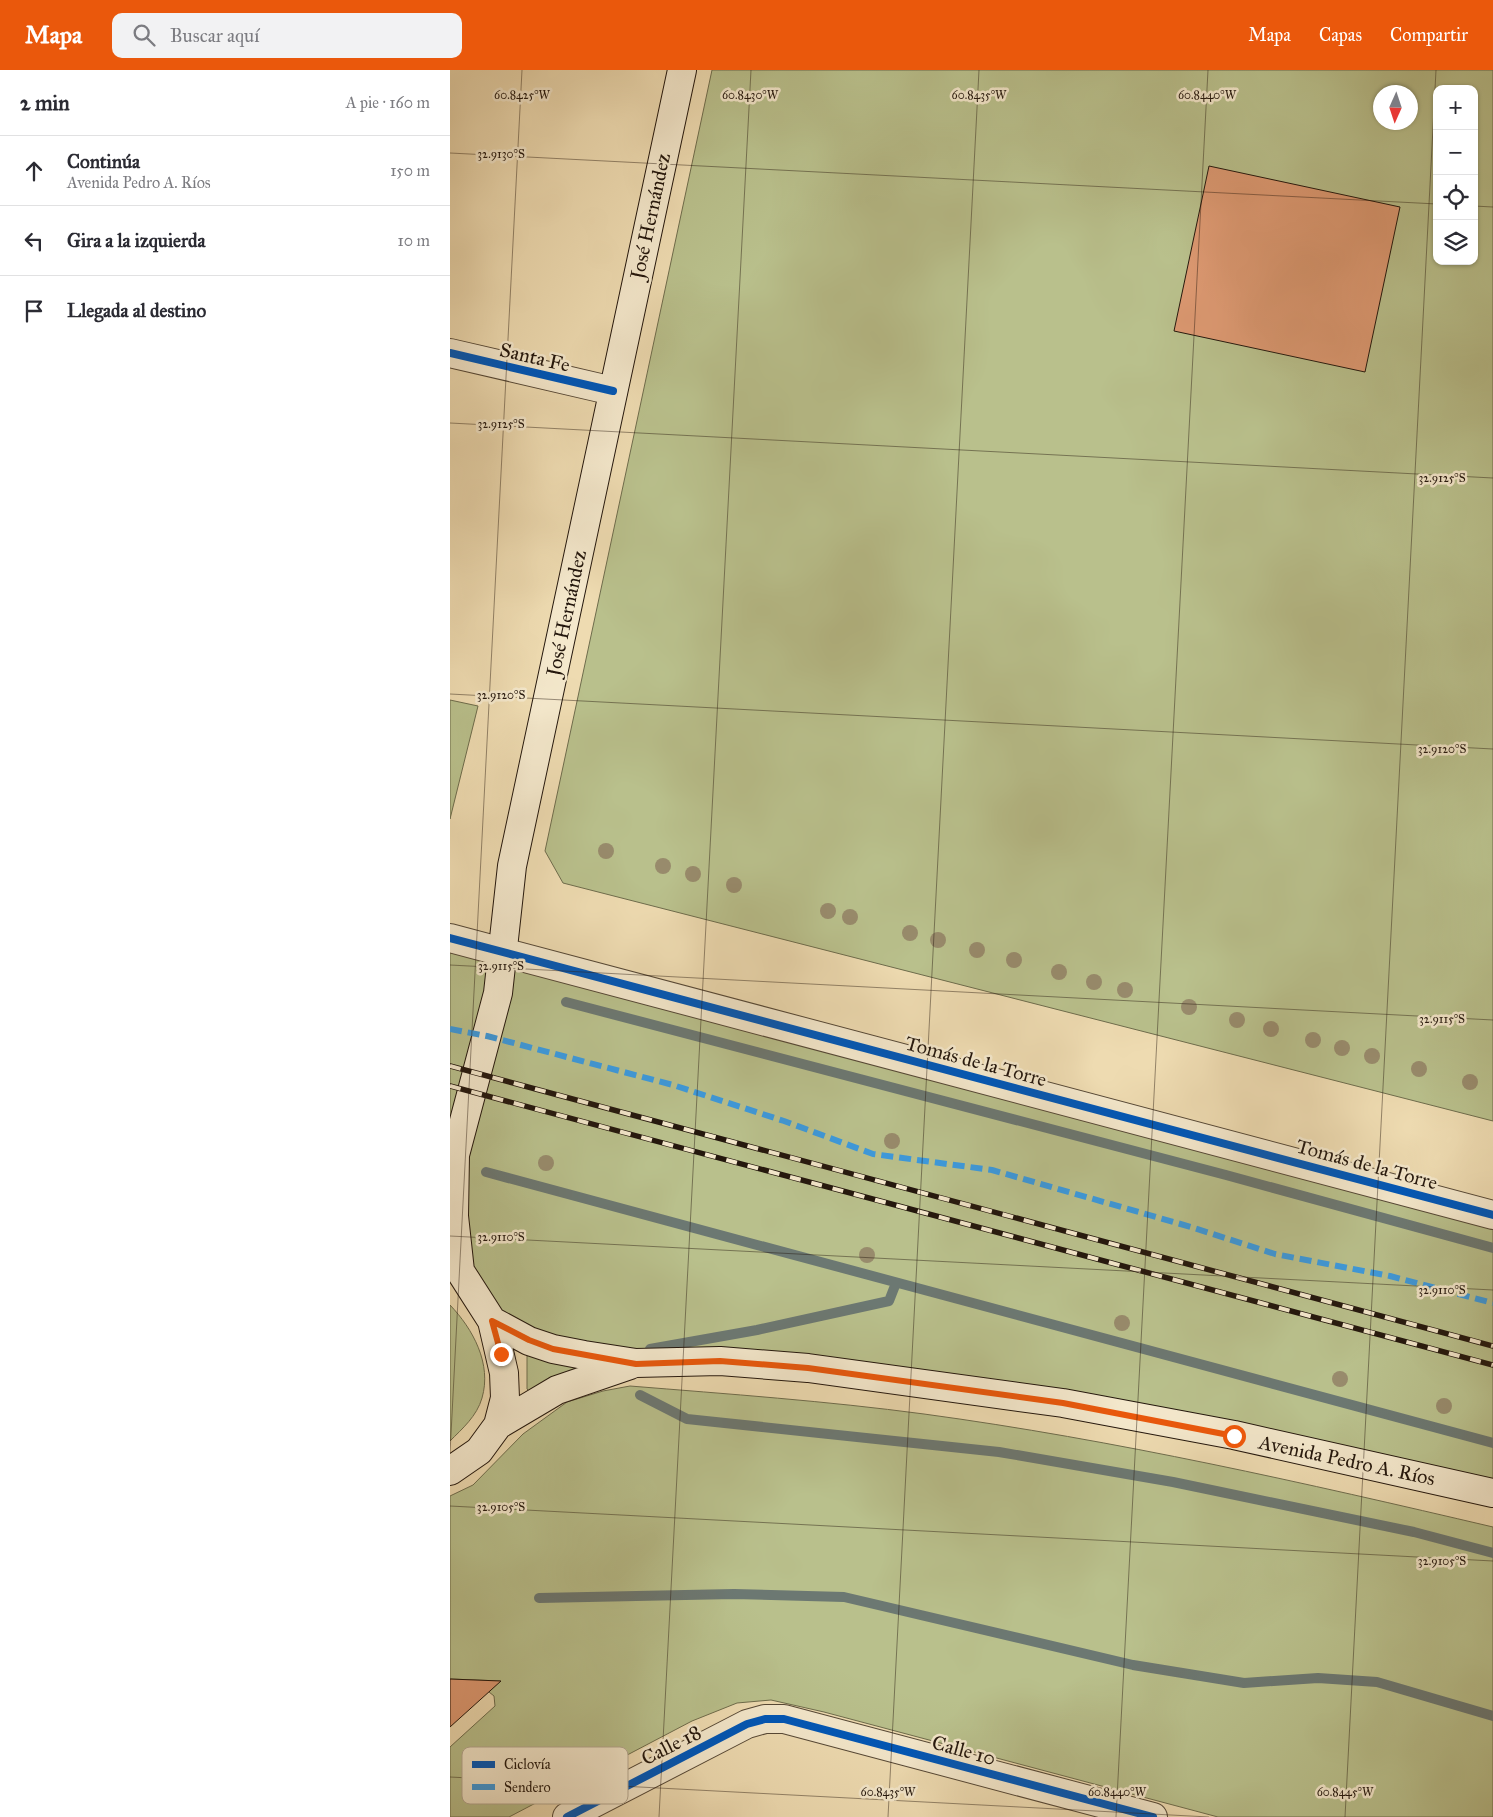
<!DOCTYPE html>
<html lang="es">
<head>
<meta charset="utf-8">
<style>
	:root { --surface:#fff; --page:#f2f2f3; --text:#2b2b33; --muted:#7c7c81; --line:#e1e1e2; --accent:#ea580c }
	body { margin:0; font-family:"IM FELL Great Primer",serif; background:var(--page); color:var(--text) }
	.controls { position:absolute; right:15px; top:15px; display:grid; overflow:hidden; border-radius:10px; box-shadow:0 1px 4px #0004 }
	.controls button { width:45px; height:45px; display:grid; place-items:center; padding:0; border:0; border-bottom:1px solid var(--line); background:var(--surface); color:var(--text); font:25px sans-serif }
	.compass { position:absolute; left:923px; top:15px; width:45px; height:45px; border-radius:50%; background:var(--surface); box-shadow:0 1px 4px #0004; rotate:183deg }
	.stop { position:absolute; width:15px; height:15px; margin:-11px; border:4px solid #ea580c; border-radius:50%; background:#fff }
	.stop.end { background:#ea580c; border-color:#fff; box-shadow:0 1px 5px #0008 }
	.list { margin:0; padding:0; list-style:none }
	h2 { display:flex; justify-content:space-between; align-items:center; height:65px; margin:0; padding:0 20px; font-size:21px }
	h2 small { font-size:16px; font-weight:400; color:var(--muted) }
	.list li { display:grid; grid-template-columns:32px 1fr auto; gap:15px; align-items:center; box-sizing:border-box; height:70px; padding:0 20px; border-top:1px solid var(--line) }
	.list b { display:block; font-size:19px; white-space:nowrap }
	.list p { margin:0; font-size:16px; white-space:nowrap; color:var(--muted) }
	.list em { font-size:16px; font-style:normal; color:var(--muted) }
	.icon { flex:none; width:28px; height:28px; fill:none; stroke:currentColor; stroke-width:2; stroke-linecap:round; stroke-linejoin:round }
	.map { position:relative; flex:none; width:1043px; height:1747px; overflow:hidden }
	header { display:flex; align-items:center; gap:30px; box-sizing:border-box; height:70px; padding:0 25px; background:var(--accent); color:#fff }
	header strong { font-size:24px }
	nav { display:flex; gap:28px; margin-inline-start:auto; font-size:18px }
	.search { width:350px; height:45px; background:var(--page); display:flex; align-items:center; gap:12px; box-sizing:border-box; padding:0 18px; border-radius:10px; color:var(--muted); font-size:19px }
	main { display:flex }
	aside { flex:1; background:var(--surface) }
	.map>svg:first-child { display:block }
	.green { fill:#b9c08c; stroke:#6e6c4c; fill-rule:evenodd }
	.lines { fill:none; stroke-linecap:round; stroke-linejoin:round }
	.stream { stroke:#6c7872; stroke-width:10 }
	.building { fill:#dd9972; stroke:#24170d }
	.minor-casing { stroke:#564836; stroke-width:30 }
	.tertiary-casing { stroke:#564836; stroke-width:30 }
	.secondary-casing { stroke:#24170d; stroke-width:30 }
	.minor { stroke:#f4e8cc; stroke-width:28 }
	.tertiary { stroke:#f4e8cc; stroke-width:28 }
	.secondary { stroke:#f4e8cc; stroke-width:28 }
	.rail-casing { stroke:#24170d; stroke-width:5.5 }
	.rail { stroke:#f4e8cc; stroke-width:4; stroke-dasharray:11; stroke-linecap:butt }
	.quiet { stroke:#3c9ade; stroke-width:6; stroke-dasharray:12 6; stroke-linecap:butt }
	.cycleway-casing { stroke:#f4e8cc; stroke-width:11 }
	.cycleway { stroke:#0057b8; stroke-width:8 }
	.tree { fill:#988b6c }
	.route { stroke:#ea580c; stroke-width:6 }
	.ticks { fill:none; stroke:#24170d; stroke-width:1; stroke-opacity:0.45 }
	.labels { text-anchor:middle; stroke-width:5; stroke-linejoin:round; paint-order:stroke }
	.street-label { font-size:20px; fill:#24170d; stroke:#f4e8cc }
	.key { fill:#f4e8cc; stroke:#b6a993; stroke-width:1 }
	.key-label { font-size:14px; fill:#24170d }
	.ticks-label { font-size:12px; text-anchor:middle; fill:#24170d; stroke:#f4e8cc; stroke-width:5; stroke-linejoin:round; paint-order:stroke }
</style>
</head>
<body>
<header>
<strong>Mapa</strong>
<div class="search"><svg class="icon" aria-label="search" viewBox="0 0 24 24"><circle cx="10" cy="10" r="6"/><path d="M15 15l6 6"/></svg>Buscar aquí</div>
<nav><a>Mapa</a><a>Capas</a><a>Compartir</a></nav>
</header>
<main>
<aside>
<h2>2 min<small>A pie · 160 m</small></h2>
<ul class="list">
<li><svg class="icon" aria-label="ahead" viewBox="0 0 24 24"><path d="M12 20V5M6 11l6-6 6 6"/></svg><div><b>Continúa</b><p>Avenida Pedro A. Ríos</p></div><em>150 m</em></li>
<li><svg class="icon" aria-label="left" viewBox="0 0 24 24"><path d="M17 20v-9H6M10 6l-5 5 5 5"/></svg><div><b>Gira a la izquierda</b></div><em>10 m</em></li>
<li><svg class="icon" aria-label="arrive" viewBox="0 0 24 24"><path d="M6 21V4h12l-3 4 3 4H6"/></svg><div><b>Llegada al destino</b></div></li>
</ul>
</aside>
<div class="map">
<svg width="1043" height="1747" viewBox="0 0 1043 1747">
	<rect width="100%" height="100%" fill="#eedbb1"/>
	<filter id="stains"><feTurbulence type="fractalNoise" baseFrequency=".004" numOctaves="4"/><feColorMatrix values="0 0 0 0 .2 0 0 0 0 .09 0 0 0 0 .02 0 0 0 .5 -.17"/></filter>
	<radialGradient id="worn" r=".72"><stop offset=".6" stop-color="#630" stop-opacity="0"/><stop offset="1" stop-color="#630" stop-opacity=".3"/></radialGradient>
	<path class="green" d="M262 0H1043V1051L113 813 95 781ZM987 19H1024V191H987ZM931 22H961V52H931Z
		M0 630 28 636 0 749Z
		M0 868 1043 1145V1423L784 1365 79 1271 0 1195Z
		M0 1235C23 1259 42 1294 32 1328 27 1346 12 1359 0 1371Z
		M82 1284 122 1295 127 1299 80 1322 77 1319V1286Z
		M180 1316C278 1324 377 1331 474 1344 666 1370 855 1413 1043 1457V1747H768L374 1642 321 1630 287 1633 242 1651 59 1747H0V1677L45 1636 44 1626 39 1622 50 1611 0 1609V1426L23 1415 73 1364 117 1332 153 1321Z"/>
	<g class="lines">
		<path class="stream" d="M116 932 776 1105 1043 1178
			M36 1102 1043 1373
			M200 1279 307 1260 439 1231 446 1213
			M190 1325 237 1349 549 1382 723 1412 964 1462 1043 1483
			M89 1528 284 1524 394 1527 683 1595 794 1613 868 1608 927 1612 1043 1646"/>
	</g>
	<path class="building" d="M759 96 950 137 915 302 724 261Z
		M0 1609 51 1611 0 1657Z"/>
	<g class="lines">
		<g class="minor-casing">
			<path id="minor" d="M0 283 163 321
				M117 1747 297 1654 315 1649H334L703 1747"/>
		</g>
		<g class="tertiary-casing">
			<path id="tertiary" d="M0 868 1043 1145"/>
		</g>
		<g class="secondary-casing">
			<path id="secondary" d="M0 1195 10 1201 42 1251 54 1303 55 1328 48 1355 29 1381 0 1401
				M10 1201 4 1146 5 1085 48 923 62 796 232 0
				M42 1251 79 1271 103 1279 134 1285 186 1293 270 1291 358 1298 613 1333 784 1365 1043 1423
				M48 1355 107 1320 180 1295"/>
		</g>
		<use href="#minor" class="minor"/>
		<use href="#tertiary" class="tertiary"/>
		<use href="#secondary" class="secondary"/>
		<g class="rail-casing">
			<path id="rail" d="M0 996 1043 1276
				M0 1016 1043 1295"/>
		</g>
		<use href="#rail" class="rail"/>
		<path class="quiet" d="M0 959 37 966 223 1015 334 1051 423 1084 542 1100 741 1157 825 1184 940 1206 1043 1233"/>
		<g class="cycleway-casing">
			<path id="cycleway" d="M0 283 163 321
				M0 868 1043 1145
				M117 1747 297 1654 315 1649H334L703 1747"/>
		</g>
		<use href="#cycleway" class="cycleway"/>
	</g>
	<g class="tree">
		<circle cx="156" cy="781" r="8"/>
		<circle cx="213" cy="796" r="8"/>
		<circle cx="243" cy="804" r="8"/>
		<circle cx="284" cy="815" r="8"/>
		<circle cx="378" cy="841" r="8"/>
		<circle cx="400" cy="847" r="8"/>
		<circle cx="460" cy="863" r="8"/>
		<circle cx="488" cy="870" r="8"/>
		<circle cx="527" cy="880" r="8"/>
		<circle cx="564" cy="890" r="8"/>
		<circle cx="609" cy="902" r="8"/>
		<circle cx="644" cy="912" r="8"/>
		<circle cx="675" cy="920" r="8"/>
		<circle cx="739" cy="937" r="8"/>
		<circle cx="787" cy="950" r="8"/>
		<circle cx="821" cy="959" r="8"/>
		<circle cx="863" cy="970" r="8"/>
		<circle cx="892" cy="978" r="8"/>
		<circle cx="922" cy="986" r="8"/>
		<circle cx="969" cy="999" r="8"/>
		<circle cx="1020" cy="1012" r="8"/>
		<circle cx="442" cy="1071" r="8"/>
		<circle cx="96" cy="1093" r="8"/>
		<circle cx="417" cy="1185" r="8"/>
		<circle cx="672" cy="1253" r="8"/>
		<circle cx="890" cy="1309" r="8"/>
		<circle cx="994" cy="1336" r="8"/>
	</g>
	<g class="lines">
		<path class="route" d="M51 1284 42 1251 79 1270 103 1279 186 1294 270 1291 358 1298 613 1333 784 1366"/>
	</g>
	<path class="ticks" d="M0 83 987 134M1024 136 1043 137M0 353 1043 408M0 624 1043 679M0 895 1043 950M0 1166 1043 1220M0 1383 72 0M0 1436 1043 1491M0 1707 759 1747M209 1747 301 0M438 1747 529 0M666 1747 758 0M895 1747 986 0"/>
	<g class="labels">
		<g class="street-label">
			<text transform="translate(200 146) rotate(-78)" y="7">José Hernández</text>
			<text transform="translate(85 287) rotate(13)" y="7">Santa Fe</text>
			<text transform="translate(116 543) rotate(-78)" y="7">José Hernández</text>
			<text transform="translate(526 991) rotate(15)" y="7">Tomás de la Torre</text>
			<text transform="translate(917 1094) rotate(15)" y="7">Tomás de la Torre</text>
			<text transform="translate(897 1390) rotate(12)" y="7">Avenida Pedro A. Ríos</text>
			<text transform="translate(221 1675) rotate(-27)" y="7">Calle 18</text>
			<text transform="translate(514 1680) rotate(15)" y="7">Calle 10</text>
		</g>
	</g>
	<rect x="12" y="1677" width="166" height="57" rx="8" class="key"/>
	<rect x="22" y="1691" width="23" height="7" fill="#0057b8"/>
	<rect x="22" y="1714" width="23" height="6" fill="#3c9ade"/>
	<g class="key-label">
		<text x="54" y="1699">Ciclovía</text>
		<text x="54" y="1722">Sendero</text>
	</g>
	<g class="ticks-label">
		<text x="300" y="29">60.8430°W</text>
		<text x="529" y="29">60.8435°W</text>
		<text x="757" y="29">60.8440°W</text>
		<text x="72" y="29">60.8425°W</text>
		<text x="51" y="88">32.9130°S</text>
		<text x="51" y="358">32.9125°S</text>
		<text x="992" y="412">32.9125°S</text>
		<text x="51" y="629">32.9120°S</text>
		<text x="992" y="683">32.9120°S</text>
		<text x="51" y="900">32.9115°S</text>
		<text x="992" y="953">32.9115°S</text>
		<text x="51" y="1171">32.9110°S</text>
		<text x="992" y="1224">32.9110°S</text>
		<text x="51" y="1441">32.9105°S</text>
		<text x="992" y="1495">32.9105°S</text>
		<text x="438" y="1726">60.8435°W</text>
		<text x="667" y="1726">60.8440°W</text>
		<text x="895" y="1726">60.8445°W</text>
	</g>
	<rect width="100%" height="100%" filter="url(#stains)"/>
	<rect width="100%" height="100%" fill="url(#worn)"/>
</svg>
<div class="controls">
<button>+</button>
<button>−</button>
<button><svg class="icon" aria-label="locate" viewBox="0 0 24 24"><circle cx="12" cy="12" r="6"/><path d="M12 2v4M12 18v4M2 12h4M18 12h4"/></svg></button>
<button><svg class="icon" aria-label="layers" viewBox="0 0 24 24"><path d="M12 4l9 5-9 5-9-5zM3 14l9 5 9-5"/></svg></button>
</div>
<svg class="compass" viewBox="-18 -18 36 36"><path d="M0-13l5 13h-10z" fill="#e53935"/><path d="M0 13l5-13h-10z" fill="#7c7c81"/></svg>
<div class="stop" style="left:784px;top:1366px"></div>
<div class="stop end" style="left:51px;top:1284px"></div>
</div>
</main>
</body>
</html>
